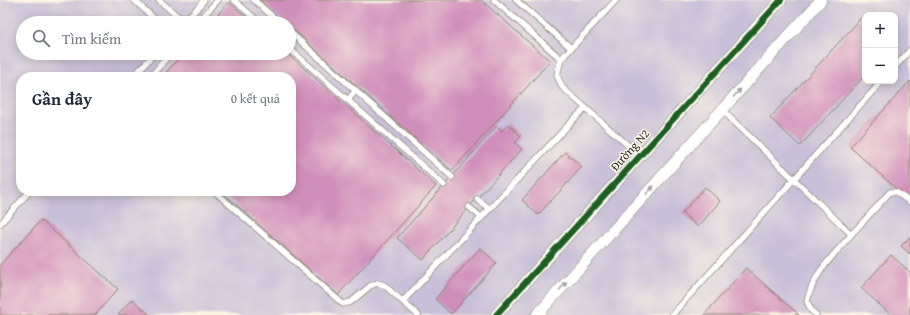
<!DOCTYPE html>
<html lang="vi">
<head>
<meta charset="utf-8">
<style>
	:root { --surface:#fff; --page:#f6f6f7; --text:#1f2937; --muted:#747a83; --line:#e0e1e3 }
	body { margin:0; font-family:"Gentium Book Plus",serif; background:var(--page); color:var(--text) }
	.controls { position:absolute; right:12px; top:12px; display:grid; overflow:hidden; border-radius:8px; box-shadow:0 2px 10px #0003 }
	.controls button { width:36px; height:36px; display:grid; place-items:center; padding:0; border:0; border-bottom:1px solid var(--line); background:var(--surface); color:var(--text); font:20px sans-serif }
	.list { margin:0; padding:0; list-style:none }
	h2 { display:flex; justify-content:space-between; align-items:center; height:52px; margin:0; padding:0 16px; font-size:17px }
	h2 small { font-size:13px; font-weight:400; color:var(--muted) }
	.icon { flex:none; width:22px; height:22px; fill:none; stroke:currentColor; stroke-width:2; stroke-linecap:round; stroke-linejoin:round }
	.map { position:relative; flex:none; width:910px; height:315px; overflow:hidden }
	.search { position:absolute; background:var(--surface); box-shadow:0 2px 10px #0003; left:16px; top:16px; width:280px; height:44px; display:flex; align-items:center; gap:10px; box-sizing:border-box; padding:0 14px; border-radius:22px; color:var(--muted); font-size:15px }
	.panel { position:absolute; background:var(--surface); box-shadow:0 2px 10px #0003; left:16px; top:72px; width:280px; height:124px; border-radius:16px }
	.map>svg:first-child { display:block }
	.industrial { fill:#c8bfd8; fill-rule:evenodd }
	.building { fill:#d08eba }
	.lines { fill:none; stroke-linecap:round; stroke-linejoin:round }
	.lane-casing { stroke:#8c8473; stroke-width:7 }
	.street-casing { stroke:#8c8473; stroke-width:12 }
	.lane { stroke:#fff; stroke-width:5.5 }
	.street { stroke:#fff; stroke-width:11 }
	.cycleway-casing { stroke:#fcf5e5; stroke-width:8 }
	.cycleway { stroke:#1b5e20; stroke-width:6 }
	.oneway { fill:#a0a0a0 }
	.labels { text-anchor:middle; stroke-width:3; stroke-linejoin:round; paint-order:stroke }
	.street-label { font-size:12px; fill:#2b2b2b; stroke:#fcf5e5 }
</style>
</head>
<body>
<div class="map">
<svg width="910" height="315" viewBox="0 0 910 315">
	<rect width="100%" height="100%" fill="#fcf5e5"/>
	<filter id="ink" filterUnits="userSpaceOnUse"><feTurbulence type="fractalNoise" baseFrequency=".025" numOctaves="2"/><feDisplacementMap in="SourceGraphic" scale="8" xChannelSelector="R" yChannelSelector="G"/><feConvolveMatrix kernelMatrix="1 2 1 2 8 2 1 2 1" color-interpolation-filters="sRGB"/></filter>
	<filter id="wash" filterUnits="userSpaceOnUse"><feTurbulence type="fractalNoise" baseFrequency=".012" numOctaves="4" result="noise"/><feDisplacementMap in="SourceGraphic" scale="16" xChannelSelector="R" yChannelSelector="G"/><feGaussianBlur stdDeviation="0.9" result="paint"/><feColorMatrix in="noise" values="0 0 0 0 0 0 0 0 0 0 0 0 0 0 0 0 0 1.4 0 .05"/><feComposite in="paint" operator="in"/></filter>
	<g filter="url(#wash)">
		<rect width="100%" height="100%" fill="#eddebb"/>
		<path class="industrial" d="M0 0H910V315H0ZM865 15H895V81H865ZM23 23H289V53H23ZM21 77H291V191H21Z"/>
		<g id="blocks">
			<path class="building" d="M259 0H481L550 61 452 171 289 26V23H285Z
				M229 2 253 23H210Z
				M862 17 865 20V75L800 146 770 118Z
				M183 53H287L436 186 338 295 221 191H291V77H162Z
				M910 81V201L850 147Z
				M508 124 521 136 515 143 522 149 469 207 423 260 397 238 497 126 502 131Z
				M565 152 582 167 538 215 522 200Z
				M705 187 720 201 698 227 682 213Z
				M41 220 118 289 95 315H0V265Z
				M910 237V254L901 246Z
				M480 248 497 263 451 314 435 299Z
				M891 255 910 272V315H891L861 288Z
				M746 268 799 315H704Z
				M132 299 150 315H118Z"/>
		</g>
	</g>
	<g filter="url(#ink)">
		<use href="#blocks" fill-opacity="0" stroke="#8c8473" stroke-width="1"/>
		<g class="lines">
			<g class="lane-casing">
				<path id="lane" d="M134 0 159 23
					M159 0C163 3 175 15 179 17 189 21 199 6 204 0
					M234 0 260 23
					M254 0 280 23
					M494 0 561 59
					M516 0 571 48
					M616 0 561 59 557 75 562 87 640 156
					M197 23 218 0
					M289 31 452 177
					M289 48 444 185
					M895 67 910 50
					M133 77 155 53
					M150 77 171 53
					M348 100 356 90
					M722 110 851 234
					M214 191 343 304 351 302 370 286 377 283 384 285 418 315
					M477 199 490 209
					M469 207 482 218
					M0 224 30 191
					M403 301 576 117 586 108
					M672 315 882 81
					M816 315 811 310 807 301C813 277 826 263 842 245 858 227 874 210 890 192H896L910 202"/>
			</g>
			<g class="street-casing">
				<path id="street" d="M496 315 781 0
					M537 315 821 0"/>
			</g>
			<use href="#lane" class="lane"/>
			<use href="#street" class="street"/>
			<g class="cycleway-casing">
				<path id="cycleway" d="M496 315 781 0"/>
			</g>
			<use href="#cycleway" class="cycleway"/>
		</g>
		<defs><path id="oneway-solid" d="M-6-.8H1V-3.2L6.5 0L1 3.2V.8H-6Z"/></defs>
		<g class="oneway">
			<use href="#oneway-solid" transform="translate(737 93) rotate(-48)"/>
			<use href="#oneway-solid" transform="translate(650 190) rotate(-48)"/>
			<use href="#oneway-solid" transform="translate(563 286) rotate(-48)"/>
		</g>
	</g>
	<g class="labels">
		<g class="street-label">
			<text transform="translate(630 150) rotate(-48)" y="4">Đường N2</text>
		</g>
	</g>
</svg>
<div class="controls">
<button>+</button>
<button>−</button>
</div>
<div class="search"><svg class="icon" aria-label="search" viewBox="0 0 24 24"><circle cx="10" cy="10" r="6"/><path d="M15 15l6 6"/></svg>Tìm kiếm</div>
<section class="panel">
<h2>Gần đây<small>0 kết quả</small></h2>
<ul class="list">
</ul>
</section>
</div>
</body>
</html>
